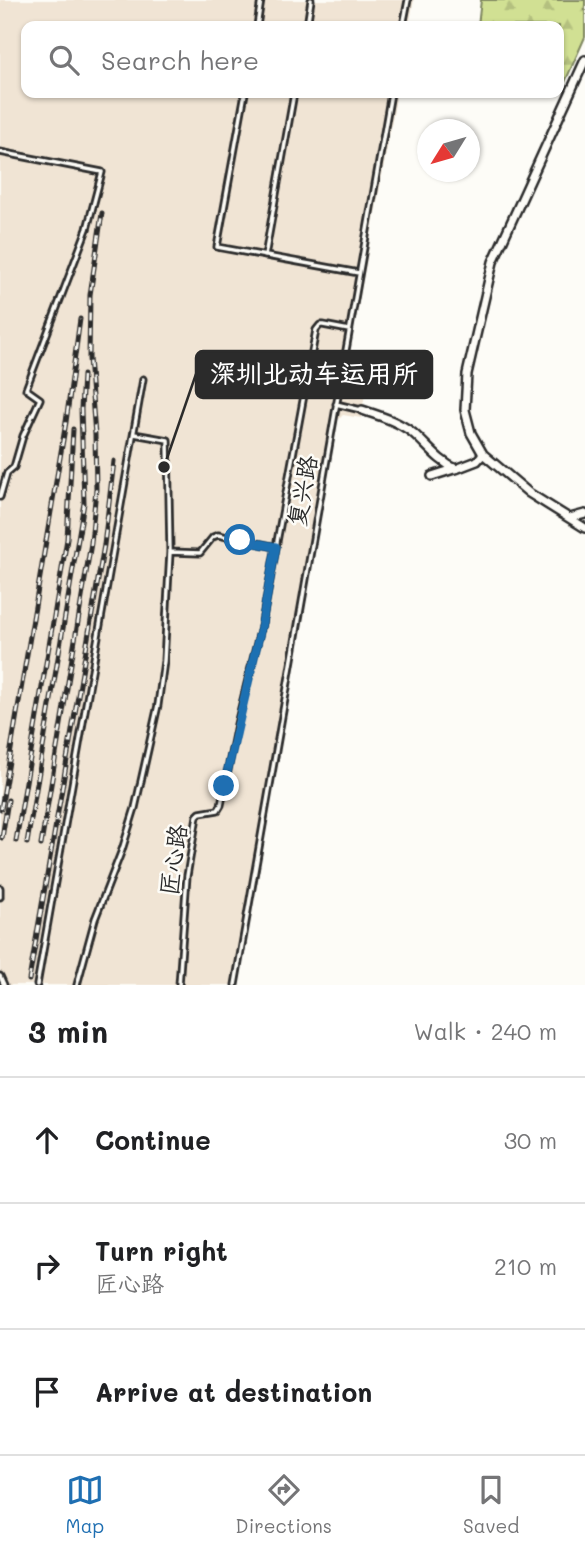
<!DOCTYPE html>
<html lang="en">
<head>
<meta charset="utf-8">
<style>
	:root { --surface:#fff; --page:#f2f2f2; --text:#202124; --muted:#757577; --line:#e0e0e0; --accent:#1f6fb2 }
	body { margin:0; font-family:Mali,"LXGW WenKai TC",sans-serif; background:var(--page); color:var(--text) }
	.compass { position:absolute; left:417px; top:119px; width:63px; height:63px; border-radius:50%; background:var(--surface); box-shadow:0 2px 5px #0004; rotate:233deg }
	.stop { position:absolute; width:21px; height:21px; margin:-16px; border:5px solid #1f6fb2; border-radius:50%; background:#fff }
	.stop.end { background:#1f6fb2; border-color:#fff; box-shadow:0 2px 7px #0008 }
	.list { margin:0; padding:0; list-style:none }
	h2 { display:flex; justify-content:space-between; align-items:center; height:91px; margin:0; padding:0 28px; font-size:30px }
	h2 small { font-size:23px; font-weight:400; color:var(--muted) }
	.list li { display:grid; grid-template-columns:46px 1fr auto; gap:21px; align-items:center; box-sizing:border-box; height:126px; padding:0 28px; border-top:2px solid var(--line) }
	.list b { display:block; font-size:26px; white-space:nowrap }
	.list p { margin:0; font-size:23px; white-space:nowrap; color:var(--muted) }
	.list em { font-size:23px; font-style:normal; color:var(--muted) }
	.icon { flex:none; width:38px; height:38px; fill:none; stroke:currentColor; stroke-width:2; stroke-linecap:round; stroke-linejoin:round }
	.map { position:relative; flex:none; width:585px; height:985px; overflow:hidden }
	.search { position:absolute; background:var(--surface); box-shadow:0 2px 5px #0004; left:21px; right:21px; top:21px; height:77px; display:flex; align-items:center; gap:18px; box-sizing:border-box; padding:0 24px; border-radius:14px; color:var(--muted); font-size:26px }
	.sheet { height:469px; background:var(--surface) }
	nav { display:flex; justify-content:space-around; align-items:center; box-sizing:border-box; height:98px; border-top:2px solid var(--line); background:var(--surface); font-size:19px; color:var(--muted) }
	nav a { display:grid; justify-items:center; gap:4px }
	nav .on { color:var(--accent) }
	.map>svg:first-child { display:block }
	.built { fill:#f0e4d4 }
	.forest { fill:url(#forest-firs); stroke:#7e865f; stroke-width:2 }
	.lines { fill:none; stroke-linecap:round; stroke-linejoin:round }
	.lane-casing { stroke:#2b2b2b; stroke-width:9 }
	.street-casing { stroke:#2b2b2b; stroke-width:12 }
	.lane { stroke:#fdfcf7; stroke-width:3.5 }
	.street { stroke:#fdfcf7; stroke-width:7 }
	.rail-casing { stroke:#2b2b2b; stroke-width:5 }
	.rail { stroke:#fdfcf7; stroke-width:2.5; stroke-dasharray:8; stroke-linecap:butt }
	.route { stroke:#1f6fb2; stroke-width:9 }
	.labels { text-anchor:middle; stroke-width:5; stroke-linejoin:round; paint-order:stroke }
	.street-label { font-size:24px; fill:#2b2b2b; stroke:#fdfcf7 }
	.leader { fill:none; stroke:#2b2b2b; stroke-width:2.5 }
	.callout-dot { fill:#2b2b2b; stroke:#fdfcf7; stroke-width:2.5 }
	.callout { fill:#2b2b2b; stroke:#2b2b2b; stroke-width:2.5 }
	.callout-label { font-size:26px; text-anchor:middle; font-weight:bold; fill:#fff }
</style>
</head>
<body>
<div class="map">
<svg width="585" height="985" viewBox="0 0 585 985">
	<defs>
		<pattern id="forest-firs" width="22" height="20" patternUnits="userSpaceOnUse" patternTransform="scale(1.75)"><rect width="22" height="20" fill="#d1e093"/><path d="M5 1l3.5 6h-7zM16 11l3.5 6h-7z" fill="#b4c07f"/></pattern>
	</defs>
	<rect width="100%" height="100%" fill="#fdfcf7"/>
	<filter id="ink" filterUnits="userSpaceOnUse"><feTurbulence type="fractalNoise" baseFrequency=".0143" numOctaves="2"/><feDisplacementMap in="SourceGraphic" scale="14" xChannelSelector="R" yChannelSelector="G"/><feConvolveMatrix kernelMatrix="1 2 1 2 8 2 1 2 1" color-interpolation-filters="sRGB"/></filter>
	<g filter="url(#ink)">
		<path class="built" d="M0 0H414L409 26H26V93H397L346 373 347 381 354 387 365 393 361 418 343 415 338 420 238 985H0Z"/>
		<path class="forest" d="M481 0H585V37L565 82 559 80V26H478Z"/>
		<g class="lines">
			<g class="lane-casing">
				<path id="lane" d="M257 26 261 0
					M307 26 311 0
					M403 26 408 0
					M245 93 217 247 359 273
					M0 152 102 172 87 229 26 389 40 399 23 436 14 467 7 473 0 497
					M265 256 294 93
					M336 404 361 410
					M170 552 200 553 213 537 218 535 276 547
					M0 888V897
					M0 976 4 985
					M37 985 143 379
					M77 985 95 919 122 850 135 808 158 705 164 661 170 552 168 440 134 434
					M179 985 187 876 197 816 200 813 218 810 221 805 237 724 262 623 316 330 320 325H323L349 330
					M235 985 391 93"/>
			</g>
			<g class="street-casing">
				<path id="street" d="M585 60 493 262 467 374 465 410 471 433 483 454 529 493 585 528
					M362 410C380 416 398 421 413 433 428 446 438 461 456 469L477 461 483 454
					M432 476 454 469
					M570 518 585 514"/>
			</g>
			<use href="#lane" class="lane"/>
			<use href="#street" class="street"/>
			<g class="rail-casing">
				<path id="rail" d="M1 809 66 422 80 319
					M2 838 8 800
					M16 841 67 539 73 429
					M27 843 84 503 81 409 83 375
					M41 845 91 543 96 489 95 435 89 358 90 295 102 213
					M29 980 104 545 114 461"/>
			</g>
			<use href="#rail" class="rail"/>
		</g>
	</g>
	<g class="lines" filter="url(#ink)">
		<path class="route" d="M224 786 262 623 276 547 240 540"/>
	</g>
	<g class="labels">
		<g class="street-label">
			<text transform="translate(303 491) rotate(-80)" y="8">复兴路</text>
			<text transform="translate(174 860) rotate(-82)" y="8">匠心路</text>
		</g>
	</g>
	<path class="leader" d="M164 467L196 374"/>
	<circle class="callout-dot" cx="164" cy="467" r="7"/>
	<rect class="callout" x="196" y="351" width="236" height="47" rx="7"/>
	<g class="callout-label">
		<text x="314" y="383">深圳北动车运用所</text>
	</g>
</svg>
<svg class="compass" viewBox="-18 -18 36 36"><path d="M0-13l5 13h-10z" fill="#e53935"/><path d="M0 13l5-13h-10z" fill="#757577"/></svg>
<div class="stop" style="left:240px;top:540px"></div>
<div class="stop end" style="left:224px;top:786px"></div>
<div class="search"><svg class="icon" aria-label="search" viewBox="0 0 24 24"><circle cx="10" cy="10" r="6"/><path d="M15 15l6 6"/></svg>Search here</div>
</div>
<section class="sheet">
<h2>3 min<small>Walk · 240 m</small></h2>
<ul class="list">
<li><svg class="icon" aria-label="ahead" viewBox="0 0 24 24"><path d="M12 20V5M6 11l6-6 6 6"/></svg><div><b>Continue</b></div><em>30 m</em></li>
<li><svg class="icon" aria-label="right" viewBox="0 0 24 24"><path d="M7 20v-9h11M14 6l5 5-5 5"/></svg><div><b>Turn right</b><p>匠心路</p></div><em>210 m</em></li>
<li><svg class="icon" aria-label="arrive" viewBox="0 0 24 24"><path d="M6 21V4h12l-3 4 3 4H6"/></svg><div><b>Arrive at destination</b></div></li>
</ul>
</section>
<nav>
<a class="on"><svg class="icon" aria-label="map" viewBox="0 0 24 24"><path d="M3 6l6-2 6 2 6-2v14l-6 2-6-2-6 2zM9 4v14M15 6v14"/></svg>Map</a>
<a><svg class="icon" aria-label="directions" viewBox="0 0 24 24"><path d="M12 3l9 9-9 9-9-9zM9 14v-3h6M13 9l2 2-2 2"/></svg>Directions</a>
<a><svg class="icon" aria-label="saved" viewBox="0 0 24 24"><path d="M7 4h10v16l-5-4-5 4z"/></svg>Saved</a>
</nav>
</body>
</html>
